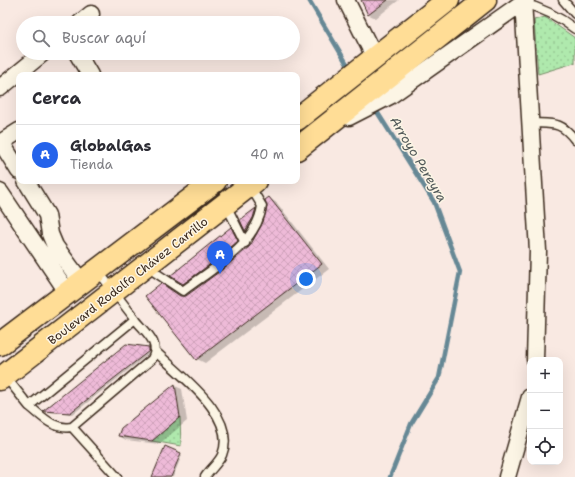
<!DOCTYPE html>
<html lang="es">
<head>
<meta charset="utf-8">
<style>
	:root { --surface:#fff; --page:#f7f7f7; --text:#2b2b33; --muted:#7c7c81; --line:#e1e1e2; --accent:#2563eb }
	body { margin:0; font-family:"Shantell Sans",sans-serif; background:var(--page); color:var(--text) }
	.controls { position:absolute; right:12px; bottom:12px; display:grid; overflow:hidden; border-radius:8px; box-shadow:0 4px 16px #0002 }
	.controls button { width:36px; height:36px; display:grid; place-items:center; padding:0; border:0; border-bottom:1px solid var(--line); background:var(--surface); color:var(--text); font:20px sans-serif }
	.you { position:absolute; left:306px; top:279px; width:14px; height:14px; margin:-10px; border:3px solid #fff; border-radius:50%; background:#1a73e8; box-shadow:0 0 0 6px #1a73e833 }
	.badge { display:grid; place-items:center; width:26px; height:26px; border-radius:50%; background:var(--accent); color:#fff; font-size:13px; font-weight:700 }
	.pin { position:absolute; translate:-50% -33px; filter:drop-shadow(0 1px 2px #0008) }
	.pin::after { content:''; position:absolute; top:21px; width:14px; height:12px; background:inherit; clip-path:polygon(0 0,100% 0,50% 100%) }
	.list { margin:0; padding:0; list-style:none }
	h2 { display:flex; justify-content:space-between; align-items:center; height:52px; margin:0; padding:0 16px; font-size:17px }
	h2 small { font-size:13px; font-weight:400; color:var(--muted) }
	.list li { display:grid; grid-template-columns:26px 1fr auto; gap:12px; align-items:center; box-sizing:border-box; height:60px; padding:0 16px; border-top:1px solid var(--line) }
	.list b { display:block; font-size:15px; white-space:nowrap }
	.list p { margin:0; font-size:13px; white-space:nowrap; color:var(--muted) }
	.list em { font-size:13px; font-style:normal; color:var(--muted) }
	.icon { flex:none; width:22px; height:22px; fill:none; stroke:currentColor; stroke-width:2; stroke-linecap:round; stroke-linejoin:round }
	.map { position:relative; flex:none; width:575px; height:477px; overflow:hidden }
	.search { position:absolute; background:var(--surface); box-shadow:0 4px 16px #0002; left:16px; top:16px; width:284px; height:44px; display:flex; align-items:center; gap:10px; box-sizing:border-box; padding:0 14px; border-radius:22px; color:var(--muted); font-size:15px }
	.panel { position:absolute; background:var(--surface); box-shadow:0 4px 16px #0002; left:16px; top:72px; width:284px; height:112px; border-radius:8px }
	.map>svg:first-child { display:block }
	.garden { fill:url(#garden-dots); stroke:#758a66 }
	.shadow { fill:#0003 }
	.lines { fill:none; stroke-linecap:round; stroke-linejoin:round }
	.stream { stroke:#668895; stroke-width:4.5 }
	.building { fill:url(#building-cross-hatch); stroke:#3b2a1e }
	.lane-casing { stroke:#3b2a1e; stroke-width:11 }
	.street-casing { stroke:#3b2a1e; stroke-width:19 }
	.primary-casing { stroke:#3b2a1e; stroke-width:25 }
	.lane { stroke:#fcf5e5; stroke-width:8 }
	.street { stroke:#fcf5e5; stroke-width:16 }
	.primary { stroke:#ffdd96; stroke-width:22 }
	.labels { text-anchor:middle; stroke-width:3; stroke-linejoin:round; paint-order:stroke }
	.street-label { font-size:12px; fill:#3b2a1e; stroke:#fcf5e5 }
	.water-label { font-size:13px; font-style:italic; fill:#515959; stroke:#fcf5e5 }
</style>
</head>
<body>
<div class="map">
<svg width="575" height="477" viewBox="0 0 575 477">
	<defs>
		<pattern id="garden-dots" width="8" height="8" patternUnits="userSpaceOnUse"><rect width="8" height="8" fill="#afe9ad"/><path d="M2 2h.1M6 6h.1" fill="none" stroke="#97c894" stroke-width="1.8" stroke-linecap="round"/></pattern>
		<pattern id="building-cross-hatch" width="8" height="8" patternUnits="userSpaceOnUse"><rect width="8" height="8" fill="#eebad8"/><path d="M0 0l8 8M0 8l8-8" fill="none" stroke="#cda0b9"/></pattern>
	</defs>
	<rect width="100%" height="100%" fill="#f9e9e2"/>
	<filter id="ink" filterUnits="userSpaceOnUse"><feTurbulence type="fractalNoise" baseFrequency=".025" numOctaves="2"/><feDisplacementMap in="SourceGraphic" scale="8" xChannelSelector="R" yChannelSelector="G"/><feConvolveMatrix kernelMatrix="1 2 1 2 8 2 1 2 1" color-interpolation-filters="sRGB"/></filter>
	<g filter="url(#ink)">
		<path class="garden" d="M545 17 575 38V64L574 63 538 74 534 20Z
			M180 417 181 446 152 441Z"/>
		<path class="shadow" d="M362 0H399L376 18 369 15Z
			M269 198 277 203 329 269 205 363 197 359 181 297H186L224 269 251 246 256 236 246 231 241 221 256 209 264 214 261 227 264 222Z
			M231 229 239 233 245 246 192 288 183 283Z
			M148 348 151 352 73 414 46 411Z
			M175 386 182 389 187 421 159 444 126 440 119 436 122 429Z
			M180 454 182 455 173 477H154Z"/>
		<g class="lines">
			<path class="stream" d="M309 0 350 69
				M374 107 434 202 460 272 439 378 411 424 390 477"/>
		</g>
		<path class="building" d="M361 0H388L368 15Z
			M269 197 322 264 196 360 145 296 161 283 180 296H186L223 269 250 246 263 222 267 207 265 200Z
			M256 208 253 218 245 231 240 220Z
			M231 227 238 241 216 260 183 284 170 276Z
			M126 344 149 347V351L70 413 43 411Z
			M175 384 180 417 152 441 118 436 121 428Z
			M165 446 181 453 171 477H152Z"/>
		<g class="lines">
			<g class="lane-casing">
				<path id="lane" d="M563 0 575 14
					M522 3C543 8 558 16 575 29
					M531 123C553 124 561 121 575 140
					M226 205 245 243
					M147 267 183 291C212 269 257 244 262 206L250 186
					M156 352C181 376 238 416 222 455 219 462 210 470 205 477
					M5 376 29 406 135 319 98 271
					M29 406C42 416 53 430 72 427L152 359C161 343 146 333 135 319
					M72 427 117 477"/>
			</g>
			<g class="street-casing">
				<path id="street" d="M346 0 375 58
					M523 0 538 251 535 360
					M80 23 91 14
					M77 53 90 75
					M0 88 43 53
					M349 117 390 96 526 0
					M1 142 19 171
					M0 143 19 131
					M26 181 47 215 50 234 55 246 82 283
					M0 192 68 293
					M507 477 530 397"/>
			</g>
			<g class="primary-casing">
				<path id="primary" d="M297 119 448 0
					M297 149 485 0
					M0 344 215 181
					M0 379 255 181"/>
			</g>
			<use href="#lane" class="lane"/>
			<use href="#street" class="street"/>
			<use href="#primary" class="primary"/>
		</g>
	</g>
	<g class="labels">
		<g class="street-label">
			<text transform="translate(128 281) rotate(-38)" y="4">Boulevard Rodolfo Chávez Carrillo</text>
		</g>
		<g class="water-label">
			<text transform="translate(419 159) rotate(59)" y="5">Arroyo Pereyra</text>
		</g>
	</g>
</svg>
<div class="controls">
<button>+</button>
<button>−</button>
<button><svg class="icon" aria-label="locate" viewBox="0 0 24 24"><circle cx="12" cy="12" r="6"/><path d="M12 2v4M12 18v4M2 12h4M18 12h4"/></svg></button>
</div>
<div class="you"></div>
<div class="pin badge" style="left:220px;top:274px">A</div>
<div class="search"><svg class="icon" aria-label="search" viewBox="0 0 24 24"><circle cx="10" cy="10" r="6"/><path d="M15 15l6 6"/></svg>Buscar aquí</div>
<section class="panel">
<h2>Cerca<small></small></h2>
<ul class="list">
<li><span class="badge">A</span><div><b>GlobalGas</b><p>Tienda</p></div><em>40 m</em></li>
</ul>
</section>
</div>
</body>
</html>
